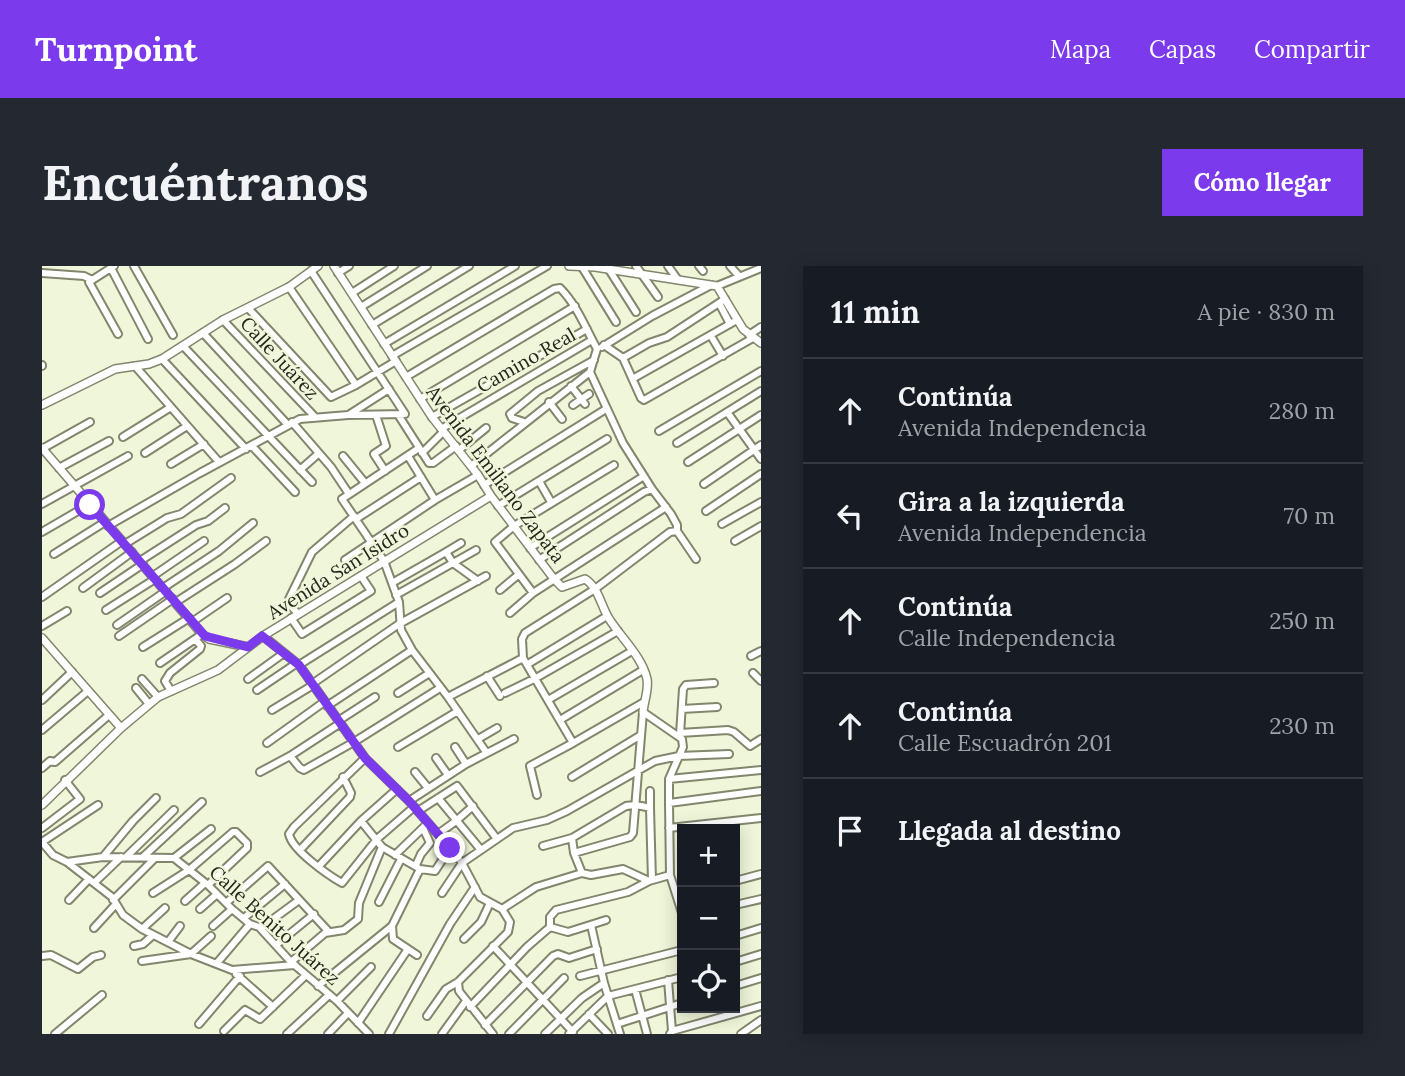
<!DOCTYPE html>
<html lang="es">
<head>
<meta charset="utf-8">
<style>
	:root { --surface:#171b24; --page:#242831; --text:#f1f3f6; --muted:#9ea1a6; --line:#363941; --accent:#7c3aed }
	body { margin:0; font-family:Lora,serif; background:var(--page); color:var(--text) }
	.controls { position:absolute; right:21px; bottom:21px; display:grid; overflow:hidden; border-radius:0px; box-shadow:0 4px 18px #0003 }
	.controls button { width:63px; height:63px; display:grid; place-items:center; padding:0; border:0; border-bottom:2px solid var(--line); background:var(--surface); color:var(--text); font:35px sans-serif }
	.stop { position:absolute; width:21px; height:21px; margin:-16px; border:5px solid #7c3aed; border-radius:50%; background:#fff }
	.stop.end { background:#7c3aed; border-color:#fff; box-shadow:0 2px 7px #0008 }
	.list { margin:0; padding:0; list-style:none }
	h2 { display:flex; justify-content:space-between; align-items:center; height:91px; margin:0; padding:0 28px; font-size:30px }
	h2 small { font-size:23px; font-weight:400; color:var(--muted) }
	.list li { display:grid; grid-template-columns:46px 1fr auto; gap:21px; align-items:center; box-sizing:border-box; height:105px; padding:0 28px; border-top:2px solid var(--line) }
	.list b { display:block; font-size:26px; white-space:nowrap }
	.list p { margin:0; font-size:23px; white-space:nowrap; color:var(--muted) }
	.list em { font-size:23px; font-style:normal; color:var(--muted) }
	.icon { flex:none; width:38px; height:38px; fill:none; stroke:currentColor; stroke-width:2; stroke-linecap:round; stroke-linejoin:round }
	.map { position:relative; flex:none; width:719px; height:768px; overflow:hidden; border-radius:0px }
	header { display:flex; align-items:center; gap:42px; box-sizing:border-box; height:98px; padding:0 35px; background:var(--accent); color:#fff }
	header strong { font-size:33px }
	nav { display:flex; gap:38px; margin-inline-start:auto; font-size:24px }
	.intro { display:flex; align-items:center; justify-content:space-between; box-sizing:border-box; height:168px; padding:0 42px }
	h1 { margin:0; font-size:49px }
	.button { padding:18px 32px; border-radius:0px; background:var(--accent); color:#fff; font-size:24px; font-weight:700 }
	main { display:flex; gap:42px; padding:0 42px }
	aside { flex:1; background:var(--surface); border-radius:0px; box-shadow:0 4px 18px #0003 }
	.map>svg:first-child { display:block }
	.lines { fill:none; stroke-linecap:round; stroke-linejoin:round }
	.minor-casing { stroke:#81866d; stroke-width:10 }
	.major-casing { stroke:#81866d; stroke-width:10 }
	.minor { stroke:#fff; stroke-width:6 }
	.major { stroke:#fff; stroke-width:7 }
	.route { stroke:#7c3aed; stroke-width:9 }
	.labels { text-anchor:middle; stroke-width:5; stroke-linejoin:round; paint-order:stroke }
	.street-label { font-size:19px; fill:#24261c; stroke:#f0f6da }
</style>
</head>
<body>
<header>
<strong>Turnpoint</strong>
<nav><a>Mapa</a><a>Capas</a><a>Compartir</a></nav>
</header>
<div class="intro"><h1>Encuéntranos</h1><a class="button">Cómo llegar</a></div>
<main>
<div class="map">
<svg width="719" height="768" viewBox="0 0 719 768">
	<rect width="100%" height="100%" fill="#f0f6da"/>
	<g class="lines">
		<g class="minor-casing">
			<path id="minor" d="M72 0 47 16 76 68
				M92 0 131 69
				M594 0 616 31
				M626 0 636 14
				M657 0 661 5
				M688 0 697 10
				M540 1 574 56
				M69 2 106 73
				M566 2 594 46
				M0 7 42 10 50 14
				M296 7 307 0
				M675 20 719 2
				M247 21 314 119
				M310 27 352 0
				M677 37 688 58
				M319 41 385 0
				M206 42 289 131 314 119 354 95
				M181 54 273 151
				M330 59 427 0
				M161 67 246 159
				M707 69 719 61
				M669 70 681 90
				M342 78 473 0
				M562 79 581 92 599 132 602 134 711 72
				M142 81 270 216
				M560 81 610 50 669 19
				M350 90 505 0
				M581 92 607 77 625 71 683 33
				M120 93 204 183
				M0 99V100
				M93 100 177 196
				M548 106 581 177 610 223
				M364 111 512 23 518 22C535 39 544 63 555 83
				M592 112 695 54
				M529 120 543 138
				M378 133 533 40
				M507 136 520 153
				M531 139 547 128
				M685 146 719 193
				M308 148 347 123
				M334 149 344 180 332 188 343 205
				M357 150 387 197H391L414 180
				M390 151 545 63
				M250 156 289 201 307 228
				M482 156 470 152 468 148 496 125 552 94
				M399 163 550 74
				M617 165 719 105
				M81 171 129 141
				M635 177 719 125
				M210 180 253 226
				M377 182 300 233 342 295 357 336 359 364 370 384 406 431 444 486
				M0 183 48 156
				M417 184 444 162
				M103 187 145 160
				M380 187 401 166
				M301 190 323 217
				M366 190 393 234
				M646 196 719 149
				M129 198 162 178
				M429 200 548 106 555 83
				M17 202 67 175
				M258 204 276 188
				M497 215 509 236
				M662 218 719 179
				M442 219 564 143
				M0 238 86 190
				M456 240 565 173
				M664 245 719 208
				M314 253 379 211
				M680 258 719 236
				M66 260 158 207 258 153 306 149 363 148 269 5
				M0 266 48 238
				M693 275 719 260
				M83 278 125 252 139 248 189 212
				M488 282 602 210
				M404 286 419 277
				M12 288 63 256
				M303 294 393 234 436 209
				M497 294 602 226 610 223 629 248 635 259V265L654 293
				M98 295 154 259 166 255 183 242
				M111 310 162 275
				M350 317 404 286 411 297 436 315
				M41 322 90 286
				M121 322 177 285 211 257
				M458 324 476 309
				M58 327 101 298
				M491 327 453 276 472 260 572 199
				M354 329 434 284
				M0 331 80 275
				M134 336 193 298 224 275
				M64 344 113 313
				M468 347 491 327 624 241
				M256 348 249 340 247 333 270 286 312 250
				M249 352 260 368 329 325 319 310
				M150 356 185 332
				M75 359 124 325
				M0 360 25 345
				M77 370 131 333
				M221 370 257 399 323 492 367 535 408 582 420 597 438 631 460 643
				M101 381 147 352
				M709 390 719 385
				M481 392 480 373 483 367 553 323 628 266 635 265
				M118 397 156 371
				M486 398 565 350
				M257 399 357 336
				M711 407 719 415
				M445 410 458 430
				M100 413 116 431
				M206 413 242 387
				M270 418 357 358 444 310
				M94 422 107 438
				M215 424 255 397
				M129 425 123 415 128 407 158 383 159 380 153 373
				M356 427 386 408
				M463 427 494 412 576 365
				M406 431 481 392 531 477 602 436
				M0 434 30 406
				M506 434 590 385
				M285 440 370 384
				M640 443 675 441
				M230 444 271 419
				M518 454 601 404
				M296 455 333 431
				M0 464 46 425
				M638 467 686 464 692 466 708 480 719 473
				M638 468 641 423 644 419 672 417
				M436 473 455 462
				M225 477 282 436
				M356 481 416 445
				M413 481 424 498
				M248 490 258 502 262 504 312 476 398 422
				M323 492 252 561 247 568C250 584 286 609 300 617L335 573 372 541
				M394 492 406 509
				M0 502 8 495 13 496 67 449
				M218 506 248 490 297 458
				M373 506 386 522
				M530 511 599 469
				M627 513 719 504
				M495 529 488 500 531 477
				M396 532 439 584
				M367 535 424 498 472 473
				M627 537 719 525
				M56 539 0 576 11 589 25 596 70 631 81 649 100 663 149 688 190 704 253 699
				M608 542V525
				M376 545 415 520 455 573
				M319 555 340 581 378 603 350 660 351 673 375 689
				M0 562 38 533 23 514
				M627 562 719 552
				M396 568 414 555 431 540
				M530 572 532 587 540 607
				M501 580 530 572 584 540C593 538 599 539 608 542L610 614
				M258 584 308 531 309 527 301 511
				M532 587 588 571 591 567 601 446 640 473 641 481 627 513V537L628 609 640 647
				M353 589 386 557
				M61 591 91 555 114 532
				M84 591 132 544
				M101 591 160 536
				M132 592 169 563
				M25 596 61 591 132 592 166 619 190 643 208 658 217 661 249 696 295 735 327 768
				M374 599 379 588 388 577 381 562
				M277 600 319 555 355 523
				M378 603 393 605 408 582
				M693 615 719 608
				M52 617 79 591
				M111 627 147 604 191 566H194L205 577V582L166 619
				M400 627 420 597 471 562 505 554 525 545 613 495 637 490 687 488
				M27 634 47 613
				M71 634 113 592
				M143 635 163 617
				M337 636 359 593
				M184 637 226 600 287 666
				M693 639 719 633
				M158 643 175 628
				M460 643 494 621 540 607 549 609 581 603 607 615 628 609
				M202 652 243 618
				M549 659 562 717 578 768
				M171 660 190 643
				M508 661 526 666 564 654
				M52 662 74 638
				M219 662 257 634
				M100 663 123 642
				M693 670 719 662
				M422 673 439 656 448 637
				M126 676 138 660
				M234 679 272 648
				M92 680 101 678 111 669
				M451 680 531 766
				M0 690 9 689 36 703 51 691 59 689
				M100 695 149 688 169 670
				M249 696 283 667 302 664 316 653 317 637 340 581
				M693 696 719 688
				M175 697 208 658
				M194 708 231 741
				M538 710 640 684
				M626 714 630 765
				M416 716 417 725 451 768
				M276 720 350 660
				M693 720 719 712
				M593 723 605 768
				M295 735 329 701
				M428 741 485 681 508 661V651L514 644 586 626 607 615
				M547 748 566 768
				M385 750 404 723 416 716 466 666 468 656 460 643
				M316 757 366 683
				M157 758 198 710
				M575 758 640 737
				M443 759 511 690 516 688 527 692 555 683
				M182 765 203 744 218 753 263 710
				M13 768 60 729
				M245 768 287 729
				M286 768 306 747
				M347 768 408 658 433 621
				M400 768 424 735
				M467 768 522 712
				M503 768 540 732 562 717
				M527 768 566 730 640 711
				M628 768 630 765 719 740
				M699 768 719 754"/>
		</g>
		<g class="major-casing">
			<path id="major" d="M292 0 390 151 436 209 449 230 512 313 520 321 543 313C556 321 559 339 566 351 578 371 600 390 605 413 607 424 602 435 601 446
				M527 0 553 1 675 20 701 63 719 77
				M0 139 73 103 107 98 120 93 181 54 247 21 276 0
				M0 182 160 368 167 373 206 381
				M0 372 79 462
				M0 539 79 462 116 431 176 404 221 370 449 230"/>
		</g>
		<use href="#minor" class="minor"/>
		<use href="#major" class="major"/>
	</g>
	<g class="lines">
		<path class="route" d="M48 239 163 370 206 381 220 370 257 399 323 492 367 535 408 582"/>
	</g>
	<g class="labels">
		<g class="street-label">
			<text transform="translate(238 92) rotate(47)" y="7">Calle Juárez</text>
			<text transform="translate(484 94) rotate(-30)" y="7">Camino Real</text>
			<text transform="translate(454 208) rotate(53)" y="7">Avenida Emiliano Zapata</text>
			<text transform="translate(296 305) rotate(-32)" y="7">Avenida San Isidro</text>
			<text transform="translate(233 659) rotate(42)" y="7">Calle Benito Juárez</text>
		</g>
	</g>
</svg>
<div class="controls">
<button>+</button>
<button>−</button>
<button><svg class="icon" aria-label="locate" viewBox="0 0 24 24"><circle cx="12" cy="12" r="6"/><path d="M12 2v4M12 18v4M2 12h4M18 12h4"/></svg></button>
</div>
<div class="stop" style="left:48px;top:239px"></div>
<div class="stop end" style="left:408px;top:582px"></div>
</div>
<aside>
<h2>11 min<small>A pie · 830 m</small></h2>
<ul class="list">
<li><svg class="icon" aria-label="ahead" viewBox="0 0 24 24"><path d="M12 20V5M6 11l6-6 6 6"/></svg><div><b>Continúa</b><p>Avenida Independencia</p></div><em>280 m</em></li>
<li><svg class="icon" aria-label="left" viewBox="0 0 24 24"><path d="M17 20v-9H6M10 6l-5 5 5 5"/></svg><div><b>Gira a la izquierda</b><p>Avenida Independencia</p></div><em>70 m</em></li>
<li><svg class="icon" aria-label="ahead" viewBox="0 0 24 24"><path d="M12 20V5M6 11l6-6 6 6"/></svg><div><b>Continúa</b><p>Calle Independencia</p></div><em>250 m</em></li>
<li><svg class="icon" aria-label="ahead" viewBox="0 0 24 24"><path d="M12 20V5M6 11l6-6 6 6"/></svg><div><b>Continúa</b><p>Calle Escuadrón 201</p></div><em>230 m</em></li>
<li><svg class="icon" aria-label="arrive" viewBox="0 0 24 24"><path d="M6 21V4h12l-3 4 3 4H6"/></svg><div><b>Llegada al destino</b></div></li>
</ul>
</aside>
</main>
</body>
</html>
